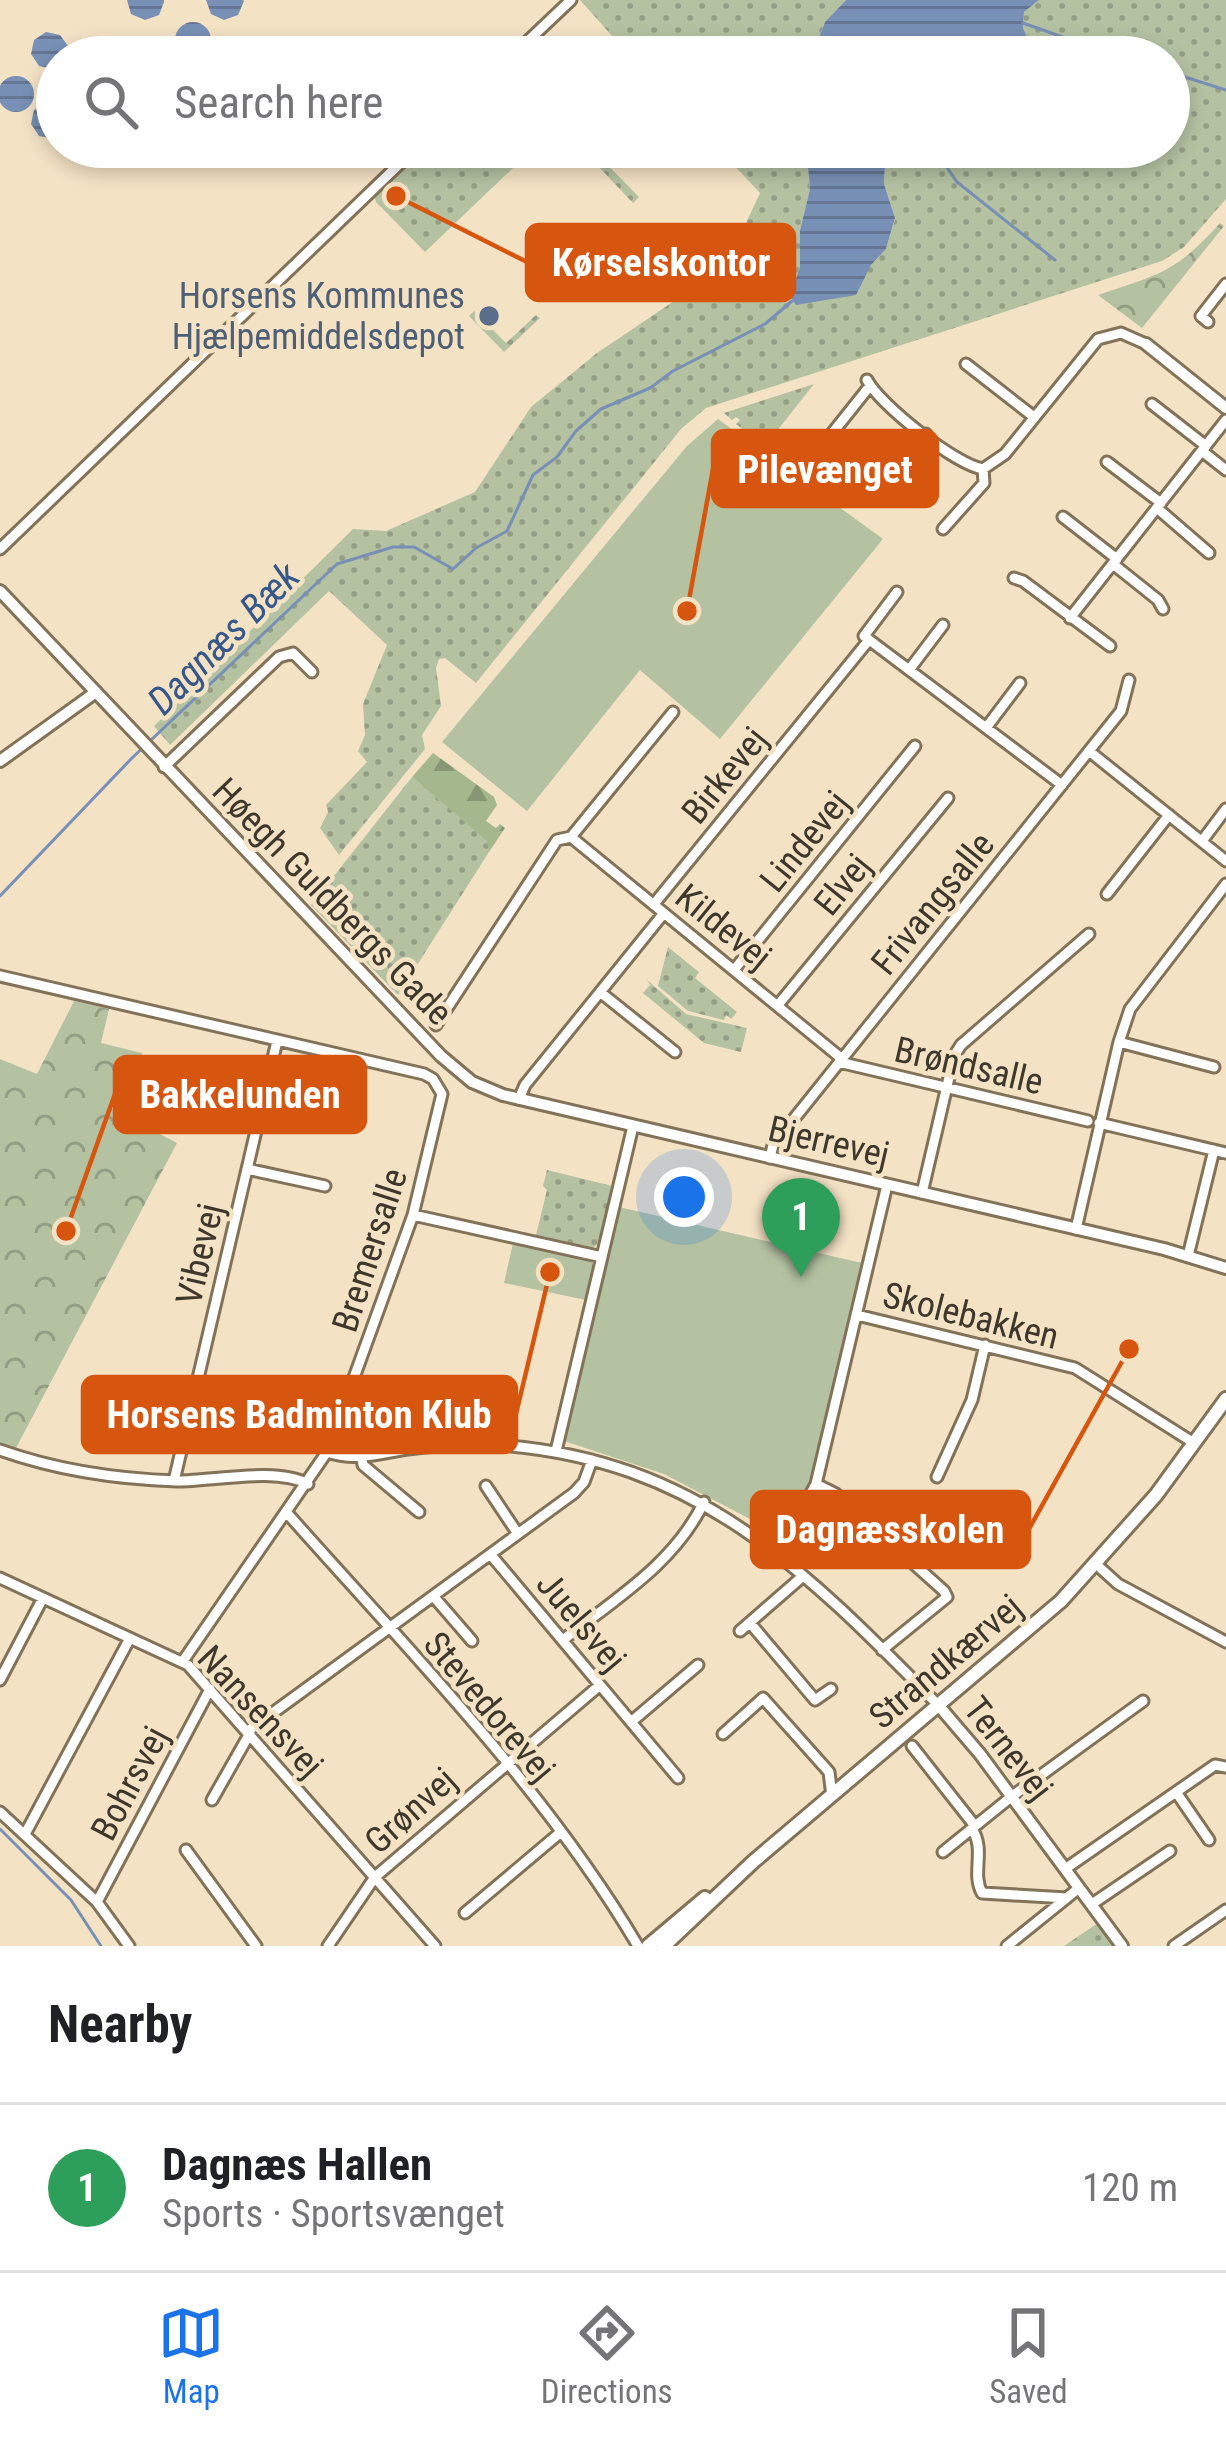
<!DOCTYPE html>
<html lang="en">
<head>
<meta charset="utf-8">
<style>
	:root { --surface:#fff; --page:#f2f2f2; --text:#202124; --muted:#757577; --line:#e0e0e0; --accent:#1a73e8 }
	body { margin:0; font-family:"Roboto Condensed",sans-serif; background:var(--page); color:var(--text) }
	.you { position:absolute; left:684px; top:1197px; width:42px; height:42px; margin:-30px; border:9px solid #fff; border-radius:50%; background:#1a73e8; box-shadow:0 0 0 18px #1a73e833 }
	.badge { display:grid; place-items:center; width:78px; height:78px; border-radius:50%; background:var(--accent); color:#fff; font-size:39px; font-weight:700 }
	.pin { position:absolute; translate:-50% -99px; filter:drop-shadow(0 3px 6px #0008) }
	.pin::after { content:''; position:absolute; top:63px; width:42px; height:36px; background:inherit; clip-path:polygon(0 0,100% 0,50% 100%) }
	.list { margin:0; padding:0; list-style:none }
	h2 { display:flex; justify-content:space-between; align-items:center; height:156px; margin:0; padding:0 48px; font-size:51px }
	h2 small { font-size:39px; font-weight:400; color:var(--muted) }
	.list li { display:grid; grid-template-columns:78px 1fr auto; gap:36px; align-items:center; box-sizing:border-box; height:168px; padding:0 48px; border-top:3px solid var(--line) }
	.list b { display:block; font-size:45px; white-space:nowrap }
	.list p { margin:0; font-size:39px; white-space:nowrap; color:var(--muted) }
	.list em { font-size:39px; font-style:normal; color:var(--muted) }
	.icon { flex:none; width:66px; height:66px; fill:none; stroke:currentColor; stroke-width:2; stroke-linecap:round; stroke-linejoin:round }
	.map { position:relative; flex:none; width:1226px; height:1946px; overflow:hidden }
	.search { position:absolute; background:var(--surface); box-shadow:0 6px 18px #0003; left:36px; right:36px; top:36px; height:132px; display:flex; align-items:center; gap:30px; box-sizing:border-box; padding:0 42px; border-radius:66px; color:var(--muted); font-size:45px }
	.sheet { height:324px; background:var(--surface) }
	nav { display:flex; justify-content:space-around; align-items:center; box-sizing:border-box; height:168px; border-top:3px solid var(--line); background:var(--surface); font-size:33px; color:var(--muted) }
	nav a { display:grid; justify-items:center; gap:6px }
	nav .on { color:var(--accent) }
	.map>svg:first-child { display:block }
	.grass { fill:url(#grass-dots) }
	.forest { fill:url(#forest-firs) }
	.park { fill:url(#park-crowns) }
	.garden { fill:#b4c2a2 }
	.water { fill:url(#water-rules) }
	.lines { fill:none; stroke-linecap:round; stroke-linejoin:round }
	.stream { stroke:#7890b5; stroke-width:3 }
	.minor-casing { stroke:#827258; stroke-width:15 }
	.tertiary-casing { stroke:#827258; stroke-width:16 }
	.secondary-casing { stroke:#827258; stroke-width:18 }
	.minor { stroke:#fff; stroke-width:9 }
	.tertiary { stroke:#fff; stroke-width:10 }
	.secondary { stroke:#fff; stroke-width:12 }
	.service-dot { fill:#5c6f8a; stroke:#f4e2c5; stroke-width:4.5 }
	.labels { text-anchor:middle; stroke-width:9; stroke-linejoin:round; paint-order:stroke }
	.service-label { font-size:36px; fill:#4e5e75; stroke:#f4e2c5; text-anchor:end }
	.street-label { font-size:36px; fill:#3e372c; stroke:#f4e2c5 }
	.water-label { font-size:39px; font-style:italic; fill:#36578a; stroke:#f4e2c5 }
	.leader { fill:none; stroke:#d7560f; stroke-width:4.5 }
	.callout-dot { fill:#d7560f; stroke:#f4e2c5; stroke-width:4.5 }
	.callout { fill:#d7560f; stroke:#d7560f; stroke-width:4.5 }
	.callout-label { font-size:39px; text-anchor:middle; font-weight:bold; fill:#fff }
</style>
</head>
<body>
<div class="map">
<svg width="1226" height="1946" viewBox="0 0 1226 1946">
	<defs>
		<pattern id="grass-dots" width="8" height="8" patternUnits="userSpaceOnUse" patternTransform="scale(3)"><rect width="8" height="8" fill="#b4c2a2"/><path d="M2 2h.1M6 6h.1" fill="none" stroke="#949e84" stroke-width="1.8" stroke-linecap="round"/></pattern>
		<pattern id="forest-firs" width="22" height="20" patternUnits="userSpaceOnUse" patternTransform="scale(3)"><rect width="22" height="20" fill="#a5b78c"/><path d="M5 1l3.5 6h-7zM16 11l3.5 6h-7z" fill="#889673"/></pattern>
		<pattern id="park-crowns" width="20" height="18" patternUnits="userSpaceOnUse" patternTransform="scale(3)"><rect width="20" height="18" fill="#b4c2a2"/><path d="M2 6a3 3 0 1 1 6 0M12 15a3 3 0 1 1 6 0" fill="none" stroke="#949e84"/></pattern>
		<pattern id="water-rules" width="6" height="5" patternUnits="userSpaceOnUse" patternTransform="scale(3)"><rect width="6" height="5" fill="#7890b5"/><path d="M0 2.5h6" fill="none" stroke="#647693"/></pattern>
	</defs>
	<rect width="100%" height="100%" fill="#f4e2c5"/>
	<path class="grass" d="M580 0H846L825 22 811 57H631Z
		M1039 0H1226V199L1184 247 1162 261 706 408 681 429 476 683 445 658 439 659 436 668 441 706 422 735 425 749 339 855 320 828 328 812 326 805 367 762 358 751 365 735 363 704 387 645 329 591 170 745 154 726 353 529 386 531 475 492 531 407 597 353 726 266 760 193 717 147H806L810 189 800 230V267L790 296 871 265 886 249 895 219 884 184 886 147H1169V57H1032L1034 54 1023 28 1024 12Z
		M425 147H535L425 252 376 202 374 195 404 167 411 166Z
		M580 147H590L639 197 633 203Z
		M474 311 506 343 536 315 540 318 504 352 469 316Z
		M814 384 765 446 736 424 740 420 736 417 732 420 724 413Z
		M412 777 488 841 489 852 398 995 311 905Z
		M668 947 699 972 695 978 737 1012 731 1019 726 1015 724 1020 688 1011 658 986Z
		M647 980 686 1014 747 1028 741 1052 704 1043 643 993 650 985Z
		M547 1170 612 1186 598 1244 593 1248 536 1235 547 1190 543 1186Z
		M1098 1923 1113 1946H1064Z"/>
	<path class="forest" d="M433 753 494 797 497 805 486 821 496 828 500 824 505 828 489 852 487 841 412 777Z"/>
	<path class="park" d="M1220 223 1224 226 1142 328 1098 295C1160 274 1175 273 1220 223Z
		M74 1001 109 1009 101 1043 142 1053 132 1095 118 1089 109 1107 177 1143 16 1448 0 1445V1059L37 1074Z"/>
	<path class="garden" d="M718 419 883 539 720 739 640 670 527 811 442 742 687 446Z
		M619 1207 862 1263 811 1481 796 1509 769 1529 664 1474 564 1441Z
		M513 1243 590 1260 594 1266 586 1300 504 1283Z"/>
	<path class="water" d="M127 0H164V2L159 15 145 20 131 14Z
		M206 0H243L244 1 238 15 224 20 211 14Z
		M846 0H1039L1024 12 1023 28 1035 55 811 57 825 22Z
		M175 40a18 18 0 1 1 36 0a18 18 0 1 1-36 0Z
		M46 32 60 35 68 46 67 57H57L54 69 39 66 31 54 34 40Z
		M-2 94a18 18 0 1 1 36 0a18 18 0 1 1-36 0Z
		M46 102 57 103 54 139 39 136 31 124 34 110Z
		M806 147H886L884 184 895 218 886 249 871 265 856 295 796 305 790 296 800 267V230L810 189Z"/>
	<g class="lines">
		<path class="stream" d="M1023 23 1119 57
			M1169 72 1226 90
			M944 147 946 166 957 182 1055 260
			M0 896 132 758 337 564 393 547H414L453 569 476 548 507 531 533 475 557 457 576 431 601 409 650 388 673 371 765 324 792 301
			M0 1829 71 1900 101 1946"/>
		<g class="minor-casing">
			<path id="minor" d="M511 57 571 0
				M1208 322 1201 316 1226 284
				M966 364 1034 417
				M867 380C880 405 956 465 983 469L1005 454 1098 339 1121 333 1146 344
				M1152 404 1206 446
				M826 441 869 387
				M1202 451 1226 470
				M1107 462 1161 503
				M886 479 926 434
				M1157 508 1209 553
				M1063 517 1117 559
				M943 529 984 483 983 469
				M0 549 417 147
				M1113 564 1158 600 1163 609
				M1014 578 1023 581 1110 646
				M897 592 864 636 1062 785
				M1070 618 1226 420
				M909 670 943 625
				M986 728 1020 683
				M1089 751 1226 861
				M164 767 279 657 293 653 312 672
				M571 837 841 1058
				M1202 841 1226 809
				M1107 894 1169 815
				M654 904 869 640
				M734 970 915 746
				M0 976 424 1074 433 1079 442 1094 413 1215 327 1452 183 1661
				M600 992 675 1052
				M778 1005 948 798
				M436 1025 557 840 571 837 673 712
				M1119 1042 1214 1067
				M839 1062 1088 1121
				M519 1099 525 1085 664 913
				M1099 1123 1226 1153
				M770 1158 773 1145 1121 711 1129 680
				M247 1169 325 1186
				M922 1193 954 1056 961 1045 1089 934
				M413 1215 602 1257
				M1076 1229 1119 1042 1130 1009 1226 884
				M1188 1256 1214 1150
				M857 1315 1075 1368 1194 1443
				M496 1445 502 1396
				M0 1450C56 1470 117 1479 177 1481 215 1481 275 1467 308 1484
				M556 1451 633 1126
				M327 1452C356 1462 379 1453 408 1449 438 1445 470 1443 500 1445 699 1460 806 1571 939 1706
				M362 1458 363 1465 419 1512
				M937 1477 972 1400 985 1345
				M174 1481 277 1041
				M816 1484 836 1494 944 1591 947 1597 882 1650
				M486 1486 518 1534
				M287 1513C409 1651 544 1787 638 1946
				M764 1541 800 1513 816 1484 887 1185
				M491 1555 678 1778
				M1097 1565 1118 1584 1226 1642
				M0 1578 188 1665 435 1946
				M434 1597 472 1641
				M750 1623 815 1700 831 1689
				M740 1631 803 1576
				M563 1640C615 1599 674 1564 704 1502
				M0 1680 43 1598
				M631 1722 698 1665
				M248 1731 574 1493 584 1482 592 1460
				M723 1734 763 1698 829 1772 832 1796
				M912 1746 975 1826
				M1176 1792 1209 1840
				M212 1800 250 1733
				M0 1812 97 1902 129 1946
				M972 1829C986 1850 971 1873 982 1893L1067 1898
				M25 1834 130 1638
				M186 1850 256 1946
				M943 1852 1011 1797 1143 1701
				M1065 1869 1215 1765 1226 1767
				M97 1902 210 1689
				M1092 1904 1170 1851
				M465 1913 561 1832
				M328 1946 375 1877 600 1685
				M1007 1946 1079 1888
				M1174 1946 1226 1910"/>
		</g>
		<g class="tertiary-casing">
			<path id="tertiary" d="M1146 344 1226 408
				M0 591 441 1056 472 1082 503 1095 1164 1249 1226 1268
				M0 761 96 692
				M939 1706 980 1754 1122 1946"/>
		</g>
		<g class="secondary-casing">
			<path id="secondary" d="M648 1946 705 1898
				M664 1946 754 1861 1061 1601 1156 1495 1226 1399"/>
		</g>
		<use href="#minor" class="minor"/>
		<use href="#tertiary" class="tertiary"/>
		<use href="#secondary" class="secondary"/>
	</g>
	<circle class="service-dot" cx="489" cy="316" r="12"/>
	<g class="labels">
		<g class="service-label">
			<text x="465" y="308">Horsens Kommunes<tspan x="465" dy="41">Hjælpemiddelsdepot</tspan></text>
		</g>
		<g class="street-label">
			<text transform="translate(724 775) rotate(-51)" y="13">Birkevej</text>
			<text transform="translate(804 841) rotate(-51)" y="13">Lindevej</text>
			<text transform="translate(842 884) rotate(-51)" y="13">Elvej</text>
			<text transform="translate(333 901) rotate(46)" y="13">Høegh Guldbergs Gade</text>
			<text transform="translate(932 903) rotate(-51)" y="13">Frivangsalle</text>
			<text transform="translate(724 926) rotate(39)" y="13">Kildevej</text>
			<text transform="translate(969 1065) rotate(13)" y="13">Brøndsalle</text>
			<text transform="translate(829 1141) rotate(13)" y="13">Bjerrevej</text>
			<text transform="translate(369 1250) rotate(-72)" y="13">Bremersalle</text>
			<text transform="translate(199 1254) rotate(-77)" y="13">Vibevej</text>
			<text transform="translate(971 1315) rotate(14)" y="13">Skolebakken</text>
			<text transform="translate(582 1621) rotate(50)" y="13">Juelsvej</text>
			<text transform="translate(945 1661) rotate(-40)" y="13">Strandkærvej</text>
			<text transform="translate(490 1706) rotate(50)" y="13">Stevedorevej</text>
			<text transform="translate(261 1711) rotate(47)" y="13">Nansensvej</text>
			<text transform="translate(1009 1748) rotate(52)" y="13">Ternevej</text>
			<text transform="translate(129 1783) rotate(-62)" y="13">Bohrsvej</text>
			<text transform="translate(410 1810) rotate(-42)" y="13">Grønvej</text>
		</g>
		<g class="water-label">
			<text transform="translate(223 638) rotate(-45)" y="14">Dagnæs Bæk</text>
		</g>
	</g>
	<path class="leader" d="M396 196L527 262M687 611L713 469M66 1231L115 1094M550 1272L516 1414M1129 1349L1029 1529"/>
	<g class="callout-dot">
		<circle cx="396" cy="196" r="12"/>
		<circle cx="687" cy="611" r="12"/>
		<circle cx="66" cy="1231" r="12"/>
		<circle cx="550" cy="1272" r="12"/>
		<circle cx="1129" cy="1349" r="12"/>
	</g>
	<g class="callout">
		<rect x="527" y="225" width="267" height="75" rx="12"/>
		<rect x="713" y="431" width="224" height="75" rx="12"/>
		<rect x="115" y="1057" width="250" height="75" rx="12"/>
		<rect x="83" y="1377" width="433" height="75" rx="12"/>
		<rect x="752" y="1492" width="277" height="75" rx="12"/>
	</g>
	<g class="callout-label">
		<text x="661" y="276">Kørselskontor</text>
		<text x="825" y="483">Pilevænget</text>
		<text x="240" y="1108">Bakkelunden</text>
		<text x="299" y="1428">Horsens Badminton Klub</text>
		<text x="890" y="1543">Dagnæsskolen</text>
	</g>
</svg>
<div class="you"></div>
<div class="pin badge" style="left:801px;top:1277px;background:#2e9e5b">1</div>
<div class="search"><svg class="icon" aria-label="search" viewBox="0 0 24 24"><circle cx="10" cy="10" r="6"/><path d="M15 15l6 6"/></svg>Search here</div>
</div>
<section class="sheet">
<h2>Nearby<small></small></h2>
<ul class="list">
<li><span class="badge" style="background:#2e9e5b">1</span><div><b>Dagnæs Hallen</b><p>Sports · Sportsvænget</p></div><em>120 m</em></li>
</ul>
</section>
<nav>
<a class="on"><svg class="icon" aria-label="map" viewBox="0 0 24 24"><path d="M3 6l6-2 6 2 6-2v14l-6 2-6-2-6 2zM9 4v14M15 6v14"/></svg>Map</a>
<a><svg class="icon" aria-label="directions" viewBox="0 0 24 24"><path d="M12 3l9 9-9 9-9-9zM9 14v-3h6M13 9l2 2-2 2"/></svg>Directions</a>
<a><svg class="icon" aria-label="saved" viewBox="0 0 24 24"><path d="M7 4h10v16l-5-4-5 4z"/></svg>Saved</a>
</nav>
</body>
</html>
